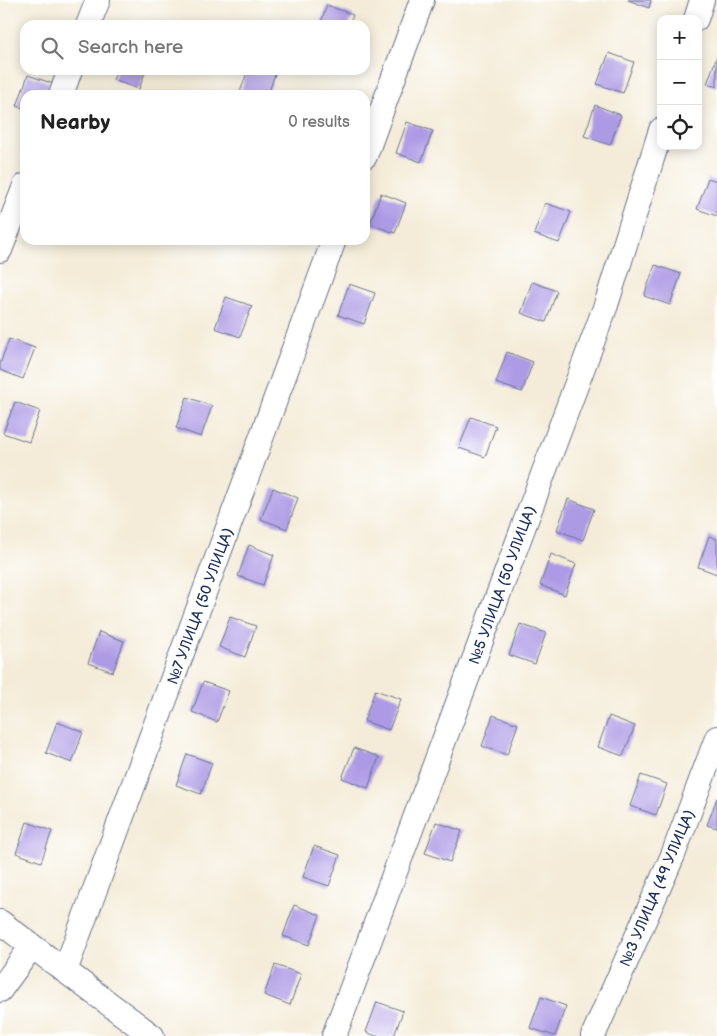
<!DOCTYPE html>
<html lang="en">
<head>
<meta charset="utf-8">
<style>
	:root { --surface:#fff; --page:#f2f2f2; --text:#222; --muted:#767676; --line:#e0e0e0 }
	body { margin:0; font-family:"Balsamiq Sans",sans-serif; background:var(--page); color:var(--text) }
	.controls { position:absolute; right:15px; top:15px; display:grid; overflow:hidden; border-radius:10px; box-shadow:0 2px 12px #0003 }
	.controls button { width:45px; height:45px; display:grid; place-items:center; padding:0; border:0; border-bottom:1px solid var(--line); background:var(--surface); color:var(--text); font:25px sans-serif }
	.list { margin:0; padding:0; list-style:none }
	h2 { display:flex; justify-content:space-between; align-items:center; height:65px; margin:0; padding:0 20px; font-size:21px }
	h2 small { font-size:16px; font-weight:400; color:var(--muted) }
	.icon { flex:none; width:28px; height:28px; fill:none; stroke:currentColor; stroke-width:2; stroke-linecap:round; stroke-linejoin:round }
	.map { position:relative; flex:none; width:717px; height:1036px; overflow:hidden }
	.search { position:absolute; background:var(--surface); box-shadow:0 2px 12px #0003; left:20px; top:20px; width:350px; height:55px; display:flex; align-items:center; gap:12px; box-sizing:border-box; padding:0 18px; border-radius:15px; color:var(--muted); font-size:19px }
	.panel { position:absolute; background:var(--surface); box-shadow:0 2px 12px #0003; left:20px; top:90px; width:350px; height:155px; border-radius:15px }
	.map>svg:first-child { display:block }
	.building { fill:#ad9ae5 }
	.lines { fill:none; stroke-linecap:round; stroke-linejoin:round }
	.minor-casing { stroke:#677189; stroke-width:26 }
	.minor { stroke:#fff; stroke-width:24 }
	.labels { text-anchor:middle; stroke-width:4; stroke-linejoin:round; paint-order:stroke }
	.street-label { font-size:15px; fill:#1b2f5e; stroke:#fff }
</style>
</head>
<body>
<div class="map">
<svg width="717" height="1036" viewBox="0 0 717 1036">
	<rect width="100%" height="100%" fill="#fff"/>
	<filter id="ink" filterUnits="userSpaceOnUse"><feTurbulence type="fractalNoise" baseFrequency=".02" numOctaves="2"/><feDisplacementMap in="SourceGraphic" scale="10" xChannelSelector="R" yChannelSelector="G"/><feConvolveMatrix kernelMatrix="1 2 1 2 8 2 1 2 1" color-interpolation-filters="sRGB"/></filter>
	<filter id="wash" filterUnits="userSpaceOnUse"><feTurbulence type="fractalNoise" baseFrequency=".0096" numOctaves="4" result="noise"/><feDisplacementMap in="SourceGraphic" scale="20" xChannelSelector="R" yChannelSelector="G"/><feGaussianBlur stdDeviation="1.12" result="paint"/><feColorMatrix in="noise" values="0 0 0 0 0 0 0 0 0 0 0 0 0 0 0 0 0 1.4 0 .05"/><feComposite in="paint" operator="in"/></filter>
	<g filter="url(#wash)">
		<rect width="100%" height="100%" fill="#f4ecd8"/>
		<g id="blocks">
			<path class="building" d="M628 0H651L649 8Z
				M327 5 353 15 349 25H320Z
				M609 53 634 62 623 93 597 84Z
				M717 56V87L707 84Z
				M117 70H146L139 89 113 80Z
				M248 70H266L275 74 268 95H239Z
				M28 75 54 84 50 95H25V109L17 106Z
				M595 105 621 115 610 145 584 136Z
				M407 122 433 131 421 162 396 153Z
				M708 178 717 181V216L697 209Z
				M381 193 406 203 395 233 370 224Z
				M545 203 571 212 559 243 534 234Z
				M655 265 681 274 670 305 644 296Z
				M532 282 557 291 546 322 521 313Z
				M349 284 375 293 364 324 338 315Z
				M226 297 252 306 240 337 215 328Z
				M9 339 35 348 23 379 0 370V364Z
				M507 352 533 362 522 392 496 383Z
				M187 397 212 406 201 437 176 428Z
				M15 402 40 411 29 442 3 433Z
				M471 417 496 426 485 457 459 448Z
				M273 488 298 498 287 529 261 519Z
				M568 499 594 509 583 540 557 530Z
				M709 536 717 539V574L698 567Z
				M249 545 274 555 263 585 238 576Z
				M551 554 576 564 565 595 540 585Z
				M230 617 256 626 245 657 219 647Z
				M520 624 546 633 535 664 509 655Z
				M99 632 124 641 113 672 88 663Z
				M203 682 229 691 217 722 192 712Z
				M375 690 401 699 389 730 364 721Z
				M493 715 518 724 507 755 482 746Z
				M609 716 635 726 623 756 598 747Z
				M57 722 83 732 72 763 46 753Z
				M354 748 379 757 368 788 342 778Z
				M187 754 212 763 201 794 176 785Z
				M641 775 667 784 656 815 630 806Z
				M717 798V828L707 825Z
				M27 822 52 831 41 862 16 853Z
				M436 822 462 831 450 862 425 853Z
				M314 846 340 855 329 886 303 877Z
				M294 905 320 915 309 945 283 936Z
				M275 965 301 974 290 1005 264 995Z
				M541 997 566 1006 555 1036 530 1028Z
				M377 1002 403 1011 394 1036H376L366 1032Z"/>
		</g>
	</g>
	<g filter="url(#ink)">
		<use href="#blocks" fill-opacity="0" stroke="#677189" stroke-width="1"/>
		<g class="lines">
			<g class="minor-casing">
				<path id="minor" d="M696 19 702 0
					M88 25 98 0
					M61 95 70 70
					M365 156 422 0
					M0 250 25 186
					M0 922 152 1036
					M65 971 334 240
					M0 990 32 946
					M334 1036 606 305 661 130
					M593 1036 673 855 717 738"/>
			</g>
			<use href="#minor" class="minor"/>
		</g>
	</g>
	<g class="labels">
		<g class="street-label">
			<text transform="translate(502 585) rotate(-70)" y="5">№5 УЛИЦА (50 УЛИЦА)</text>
			<text transform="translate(200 606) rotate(-70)" y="5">№7 УЛИЦА (50 УЛИЦА)</text>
			<text transform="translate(657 888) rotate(-67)" y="5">№3 УЛИЦА (49 УЛИЦА)</text>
		</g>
	</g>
</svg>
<div class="controls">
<button>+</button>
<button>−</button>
<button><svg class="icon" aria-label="locate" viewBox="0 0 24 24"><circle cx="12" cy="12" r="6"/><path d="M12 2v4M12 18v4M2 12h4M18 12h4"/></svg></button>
</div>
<div class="search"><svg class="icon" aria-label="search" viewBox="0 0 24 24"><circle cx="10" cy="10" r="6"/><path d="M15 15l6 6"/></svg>Search here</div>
<section class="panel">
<h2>Nearby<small>0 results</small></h2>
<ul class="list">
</ul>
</section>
</div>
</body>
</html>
